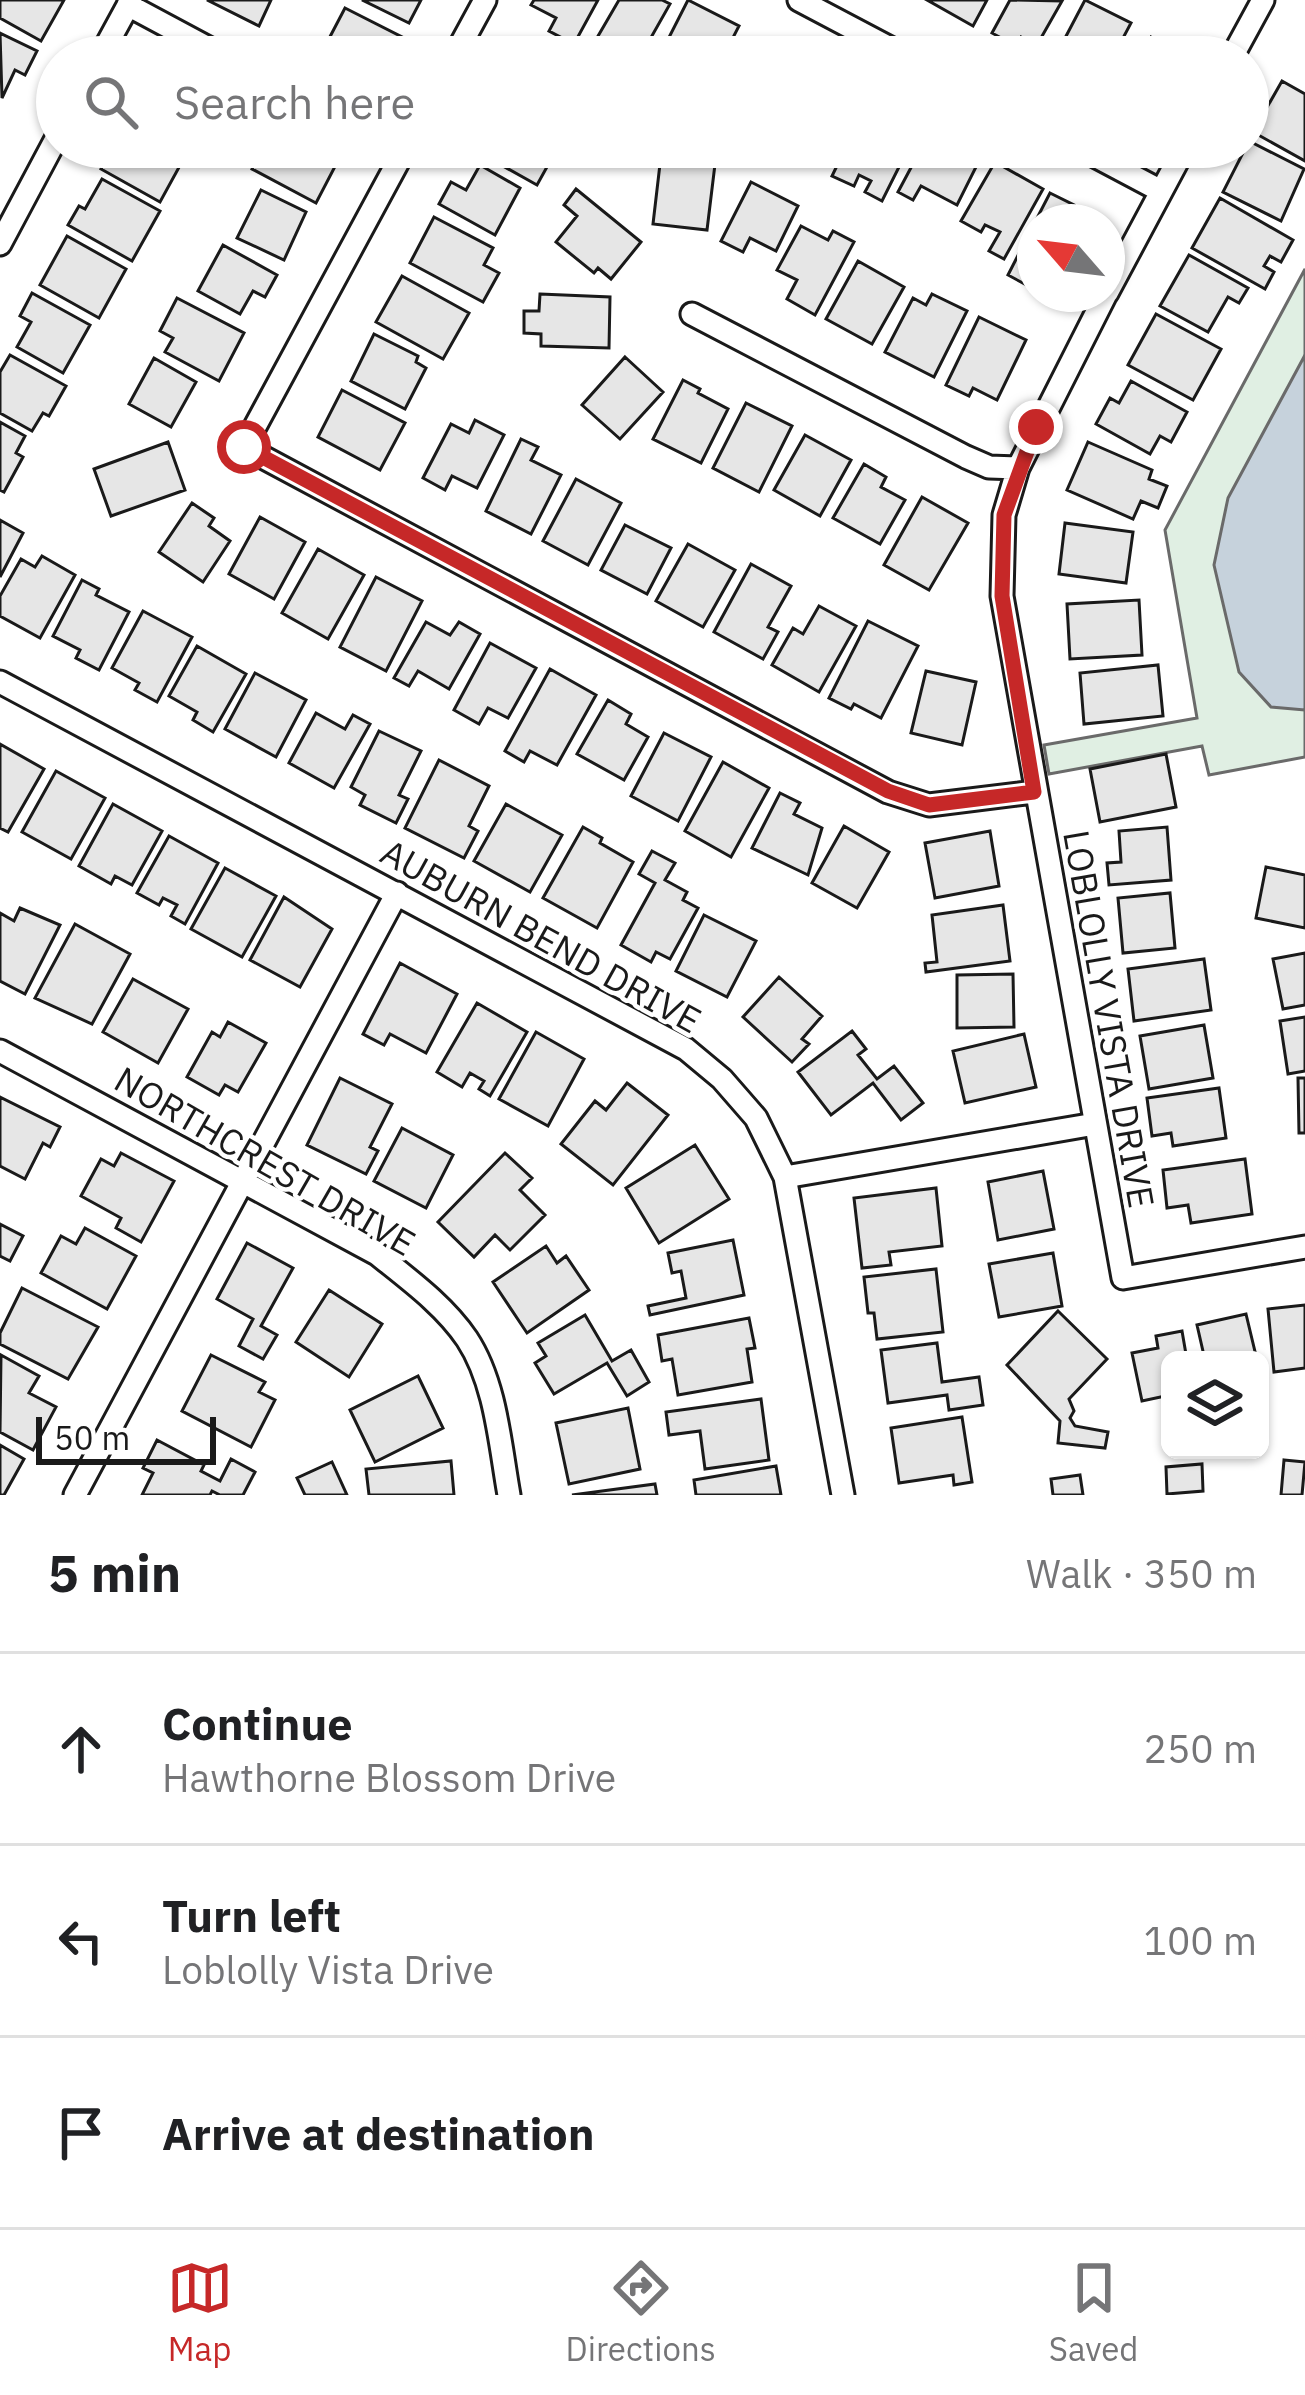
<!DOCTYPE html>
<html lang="en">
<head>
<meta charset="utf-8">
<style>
	:root { --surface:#fff; --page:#f6f6f6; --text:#202124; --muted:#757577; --line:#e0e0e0; --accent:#c62828 }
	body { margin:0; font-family:"IBM Plex Sans",sans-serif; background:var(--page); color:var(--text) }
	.controls { position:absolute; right:36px; bottom:36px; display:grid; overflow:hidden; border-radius:18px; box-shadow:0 3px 9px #0004 }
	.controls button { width:108px; height:108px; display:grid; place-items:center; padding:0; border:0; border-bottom:3px solid var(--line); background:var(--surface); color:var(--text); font:60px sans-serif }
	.compass { position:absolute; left:1017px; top:204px; width:108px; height:108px; border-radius:50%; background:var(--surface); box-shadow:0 3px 9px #0004; rotate:298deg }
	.scale { position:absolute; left:36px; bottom:30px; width:180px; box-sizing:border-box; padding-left:12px; border:6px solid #1a1a1a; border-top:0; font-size:33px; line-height:42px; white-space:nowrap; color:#1a1a1a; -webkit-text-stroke:9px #fff; paint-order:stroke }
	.stop { position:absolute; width:36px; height:36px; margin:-27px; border:9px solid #c62828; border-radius:50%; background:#fff }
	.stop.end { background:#c62828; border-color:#fff; box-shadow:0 3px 12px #0008 }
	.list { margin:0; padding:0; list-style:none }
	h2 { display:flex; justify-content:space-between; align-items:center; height:156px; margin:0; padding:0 48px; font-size:51px }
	h2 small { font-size:39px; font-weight:400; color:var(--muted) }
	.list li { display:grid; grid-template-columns:78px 1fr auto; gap:36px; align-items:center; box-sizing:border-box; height:192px; padding:0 48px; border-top:3px solid var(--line) }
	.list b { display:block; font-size:45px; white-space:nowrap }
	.list p { margin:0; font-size:39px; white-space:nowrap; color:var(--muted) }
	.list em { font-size:39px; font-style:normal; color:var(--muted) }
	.icon { flex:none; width:66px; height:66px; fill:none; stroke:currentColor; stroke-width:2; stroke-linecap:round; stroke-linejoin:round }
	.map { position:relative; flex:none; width:1305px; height:1495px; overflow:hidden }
	.search { position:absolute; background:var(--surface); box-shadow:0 3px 9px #0004; left:36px; right:36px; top:36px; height:132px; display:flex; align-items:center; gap:30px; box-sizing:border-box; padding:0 42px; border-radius:66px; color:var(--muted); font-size:45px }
	.sheet { height:732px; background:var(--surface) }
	nav { display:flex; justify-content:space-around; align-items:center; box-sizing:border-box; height:168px; border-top:3px solid var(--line); background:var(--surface); font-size:33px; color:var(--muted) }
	nav a { display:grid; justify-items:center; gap:6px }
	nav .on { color:var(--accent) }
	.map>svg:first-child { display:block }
	.green { fill:#e0efe3; stroke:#6a6a6a; stroke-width:3 }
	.water { fill:#c6d2dc; stroke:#6a6a6a; stroke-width:3 }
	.building { fill:#e6e6e6; stroke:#1a1a1a; stroke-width:3 }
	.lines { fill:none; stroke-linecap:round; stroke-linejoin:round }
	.minor-casing { stroke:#1a1a1a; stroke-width:27 }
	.minor { stroke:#fff; stroke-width:21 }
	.route { stroke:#c62828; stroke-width:15 }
	.labels { text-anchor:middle; stroke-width:9; stroke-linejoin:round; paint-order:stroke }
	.street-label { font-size:36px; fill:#1a1a1a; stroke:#fff }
</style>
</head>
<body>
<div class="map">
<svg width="1305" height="1495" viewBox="0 0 1305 1495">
	<rect width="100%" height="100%" fill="#fff"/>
	<path class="green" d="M1305 269V757L1209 775 1202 746 1049 774 1044 745 1197 718 1165 530Z"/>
	<path class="water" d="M1305 355V710L1271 707 1239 672 1214 565 1228 498Z"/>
	<path class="building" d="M0 0H64L41 41 0 18Z
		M207 0H271L259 26Z
		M362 0H421L409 23Z
		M534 0H598L574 44 549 31 556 18 531 5Z
		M619 0H662L670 4 640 57 618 46 613 54 594 43Z
		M688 0 739 26 723 57H659Z
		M927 0H987L973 26Z
		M1010 0 1062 1 1037 45 1021 37 1016 46 992 33Z
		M1085 0 1131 23 1113 57H1049L1059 38 1064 40Z
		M345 8 402 37 392 57H331L322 52Z
		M0 33 37 51 25 75 15 70 2 98Z
		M1151 37 1188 55 1187 57H1141Z
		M528 40 559 57H518Z
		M1282 81 1305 94V161L1253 132Z
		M1249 141 1304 169 1281 221 1223 192Z
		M113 147H187L189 149 160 202 101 169Z
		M263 147H325L341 155 316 203 252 169Z
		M469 147H558L537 185Z
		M846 147H909L882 201 865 192 871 181 859 175 854 186 832 176Z
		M922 147H962L981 157 957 205 921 186 913 200 898 192Z
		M677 151 716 156 707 230 653 224 660 164 675 166Z
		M995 162 1043 189 1004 259 989 251 1000 232 985 225 981 232 961 221Z
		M480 165 520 188 495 235 439 204 451 182 466 190Z
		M102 179 160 211 132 261 68 225 79 206 85 209Z
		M751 182 798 206 776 251 750 238 743 252 721 241Z
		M576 189 641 242 611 279 598 268 594 273 556 242 577 216 564 205Z
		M261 190 306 212 284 260 237 238Z
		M1050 193 1074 205 1065 222H1035Z
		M1220 198 1293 240 1281 262 1270 256 1264 266 1274 272 1265 289 1192 248Z
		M434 217 493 248 484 265 499 273 483 302 410 263Z
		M1035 222V283L1032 288 1008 275Z
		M801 226 828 240 833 231 854 242 815 315 787 299 797 280 777 270Z
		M67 236 126 269 99 318 40 285Z
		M223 245 277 275 265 297 253 291 240 314 198 291Z
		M1189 255 1248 288 1239 303 1228 297 1208 332 1160 306Z
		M858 261 904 287 872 344 826 319Z
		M402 276 469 313 443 359 376 322Z
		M32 293 90 325 63 373 17 347 31 322 20 316Z
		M540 294 610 297 609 348 541 346V334L524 333V311H539Z
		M932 294 967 311 934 377 885 352 913 298 926 305Z
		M177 298 244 333 219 381 165 352 173 338 160 331Z
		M1156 314 1221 349 1193 400 1128 365Z
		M979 317 1026 340 997 400 973 388 969 396 946 385Z
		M374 334 418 356 416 362 426 368 405 409 351 381Z
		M10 355 66 386 49 416 43 413 32 431 0 413V372Z
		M625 357 663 392 620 439 582 405Z
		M154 358 196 382 171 427 129 404Z
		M683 380 700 389 698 393 728 409 701 463 653 439Z
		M1131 381 1187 412 1171 442 1160 436 1150 454 1096 424 1110 398 1119 403Z
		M342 390 405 423 380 470 318 437Z
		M746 403 792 426 759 492 713 468Z
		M475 420 504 435 477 488 452 476 445 490 423 478 451 424 469 433Z
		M0 422 25 436 16 453 23 457 4 492 0 490Z
		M805 435 851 460 820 516 774 490Z
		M521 439 538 447 531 460 561 475 531 534 486 511Z
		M168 442 185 490 111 516 94 469Z
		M1088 442 1152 470 1149 479 1167 486 1158 508 1141 501 1133 519 1067 490Z
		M864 464 886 477 881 487 905 500 880 544 833 518Z
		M576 479 621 503 588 565 543 541Z
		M922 497 968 523 929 590 884 565Z
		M192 503 214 518 209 526 230 541 203 582 159 552Z
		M260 517 305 542 274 599 229 574Z
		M0 520 23 533 0 577Z
		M1065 523 1133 532 1126 583 1059 574Z
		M625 525 671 548 647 594 601 570Z
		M688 544 735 570 703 627 656 601Z
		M318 549 364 575 328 639 282 613Z
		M42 556 75 575 40 638 0 616V596L21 559 35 567Z
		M751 564 791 586 768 627 778 632 763 659 714 632Z
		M376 577 422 601 386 671 340 647Z
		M82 580 99 589 96 595 129 612 99 670 76 658 80 650 53 636Z
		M1139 600 1142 655 1070 659 1067 604Z
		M819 606 856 626 819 692 772 665 793 628 803 634Z
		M143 611 192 637 157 702 135 690 139 683 112 668Z
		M868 621 918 646 881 718 854 704 851 709 829 698Z
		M426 622 450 635 459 622 480 634 449 689 418 671 409 686 394 678Z
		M490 643 536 668 508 718 488 708 479 724 454 710Z
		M197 646 246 674 213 732 193 720 197 712 169 696Z
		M1158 665 1163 716 1084 724 1080 673Z
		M550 669 596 695 557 765 530 751 524 762 505 751Z
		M926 671 976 682 962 745 911 733Z
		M255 673 306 700 276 757 225 729Z
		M608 700 631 714 626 724 648 737 624 780 577 754Z
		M316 713 345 729 353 715 370 724 334 788 289 763Z
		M379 731 421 751 399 795 408 799 396 823 360 805 365 795 351 787Z
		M664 733 711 757 678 821 631 796Z
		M0 744 44 769 8 832 0 828Z
		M1166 754 1176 807 1100 822 1090 769Z
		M439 760 489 786 469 826 478 831 464 858 405 828Z
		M723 762 769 788 731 857 685 831Z
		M56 771 105 798 71 859 22 832Z
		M780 793 800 803 794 814 822 828 808 875 752 848Z
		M113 804 162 831 132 885 115 876 111 884 79 866Z
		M506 804 562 835 530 892 474 861Z
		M844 826 889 852 857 908 812 883Z
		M583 827 602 838 600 843 633 862 597 928 543 898Z
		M1167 827 1171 880 1109 885 1107 863 1121 862 1119 831Z
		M990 831 999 886 935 898 925 843Z
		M169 836 218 863 185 924 171 916 177 905 163 898 159 905 137 893Z
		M652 851 675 863 665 880 687 892 683 900 698 908 670 959 656 952 651 962 621 945 655 883 639 874Z
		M1266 867 1305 875V928L1256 918Z
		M225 868 276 896 242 957 191 929Z
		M1170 893 1175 948 1123 953 1118 898Z
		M284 897 332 929 300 987 250 960Z
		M1003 905 1010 961 926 972 925 963 937 962 932 915Z
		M20 908 60 925 25 994 0 981V913L14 921Z
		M704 915 756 941 727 997 676 971Z
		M75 924 130 954 92 1024 35 998Z
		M1305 953V1005L1283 1009 1273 959Z
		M1204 959 1211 1010 1134 1021 1128 969Z
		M400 963 457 994 426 1053 390 1034 384 1045 363 1034Z
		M1013 974 1014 1027 957 1028V975Z
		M779 977 822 1016 802 1039 809 1044 792 1062 743 1017Z
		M133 979 188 1009 158 1063 103 1032Z
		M477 1003 527 1032 490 1096 479 1089 484 1081 470 1073 462 1087 437 1072Z
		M1305 1017V1071L1288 1074 1280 1021Z
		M228 1022 266 1043 238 1092 225 1085 219 1095 187 1077 212 1032 220 1037Z
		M1204 1025 1213 1078 1149 1089 1140 1036Z
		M852 1031 866 1049 858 1055 877 1079 894 1066 923 1103 901 1120 873 1083 831 1115 798 1072Z
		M536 1032 584 1059 548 1126 499 1099Z
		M1024 1034 1036 1087 965 1103 953 1051Z
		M340 1078 392 1104 370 1147 378 1151 366 1174 307 1145Z
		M1298 1078H1305V1133H1299Z
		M627 1083 668 1115 613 1185 561 1144 595 1101 606 1110Z
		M1219 1088 1226 1138 1173 1146 1171 1133 1152 1136 1147 1098Z
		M0 1097 60 1127 50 1147 43 1143 25 1179 0 1166Z
		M402 1128 453 1155 426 1208 374 1181Z
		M695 1145 729 1199 659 1243 626 1188Z
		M121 1153 174 1181 141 1242 116 1228 121 1218 81 1196 101 1159 114 1166Z
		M505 1153 532 1178 520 1190 545 1215 510 1250 495 1235 474 1257 438 1222Z
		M1245 1159 1252 1214 1191 1223 1188 1205 1167 1208 1163 1170Z
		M1043 1171 1054 1229 998 1240 988 1182Z
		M936 1188 942 1246 889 1252 891 1265 862 1268 854 1198Z
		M0 1224 23 1236 10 1261 0 1256Z
		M85 1228 136 1256 107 1309 41 1273 61 1236 76 1244Z
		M733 1240 744 1295 650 1315 648 1306 686 1298 681 1271 672 1273 668 1253Z
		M247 1243 293 1268 261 1326 277 1335 263 1359 239 1346 253 1319 217 1299Z
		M546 1246 557 1263 566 1256 589 1290 527 1333 493 1282Z
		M1053 1253 1062 1306 999 1317 989 1264Z
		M936 1269 943 1332 877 1339 874 1313H868L864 1277Z
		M22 1288 98 1327 68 1379 0 1344V1333Z
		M329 1290 382 1324 349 1377 296 1342Z
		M1305 1305V1368L1274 1372 1268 1309Z
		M1058 1311 1107 1359 1069 1399 1074 1411 1070 1418 1075 1426 1108 1432 1105 1448 1058 1443 1060 1421 1007 1365Z
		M1246 1314 1257 1360H1205L1197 1325Z
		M585 1315 612 1361 631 1350 649 1382 627 1396 607 1363 554 1394 535 1363 546 1356 538 1343Z
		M749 1318 755 1348 747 1349 752 1382 678 1395 672 1359 662 1361 658 1335Z
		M1182 1331 1187 1360H1170V1395L1142 1401 1132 1353 1158 1348 1156 1336Z
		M937 1343 942 1382 979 1377 983 1405 949 1410 947 1395 888 1403 881 1350Z
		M1 1355 39 1376 29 1393 56 1407 33 1450 0 1432Z
		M211 1355 265 1382 259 1392 275 1400 251 1447 182 1411Z
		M418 1376 443 1428 375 1462 350 1410Z
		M761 1399 769 1460 705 1469 700 1431 669 1435 666 1412Z
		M628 1408 640 1469 569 1484 556 1423Z
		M962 1417 972 1482 954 1485 953 1475 899 1483 891 1428Z
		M157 1440 204 1465 201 1471 220 1481 231 1459 255 1472 243 1495H220L212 1491 210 1495H142L153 1473 143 1468Z
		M0 1445 24 1459 4 1495H0Z
		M1284 1460 1305 1462 1302 1495H1281Z
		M451 1461 454 1495H369L366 1469Z
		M332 1462 347 1495H305L297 1478Z
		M1202 1464 1203 1491 1167 1494 1166 1467Z
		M776 1466 781 1495H696L694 1480Z
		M1080 1475 1083 1495H1053L1051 1479Z
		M655 1484 657 1495H572Z"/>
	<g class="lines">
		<g class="minor-casing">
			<path id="minor" d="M799 0 907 57
				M128 5 225 57
				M100 57 131 0
				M454 57 485 0
				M1232 57 1263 0
				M406 147 244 447 888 792 929 805 1034 792
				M1078 147 1161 191
				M0 244 57 137
				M1107 293 1185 147
				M1106 294 1018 468 1004 515 1002 596 1123 1278 1305 1247
				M692 314 966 457 989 467 1018 468
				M0 682 686 1049 722 1079 756 1118 785 1177 843 1495
				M0 1051 377 1254C408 1279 444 1305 467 1339 496 1383 500 1445 509 1495
				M785 1177 1095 1124
				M75 1495 397 893"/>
		</g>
		<use href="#minor" class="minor"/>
	</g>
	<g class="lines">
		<path class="route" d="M244 447 888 791 929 805 1034 792 1002 596 1004 515 1036 427"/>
	</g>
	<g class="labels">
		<g class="street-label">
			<text transform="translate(541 936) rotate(29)" y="13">AUBURN BEND DRIVE</text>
			<text transform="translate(1109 1019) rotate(80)" y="13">LOBLOLLY VISTA DRIVE</text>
			<text transform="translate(265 1161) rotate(30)" y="13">NORTHCREST DRIVE</text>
		</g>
	</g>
</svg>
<div class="controls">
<button><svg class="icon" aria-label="layers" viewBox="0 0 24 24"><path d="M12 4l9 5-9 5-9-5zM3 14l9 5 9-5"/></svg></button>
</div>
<svg class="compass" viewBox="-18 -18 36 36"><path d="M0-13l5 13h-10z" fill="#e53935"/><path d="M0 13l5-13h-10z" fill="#757577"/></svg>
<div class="scale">50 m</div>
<div class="stop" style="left:244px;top:447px"></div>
<div class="stop end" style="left:1036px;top:427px"></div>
<div class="search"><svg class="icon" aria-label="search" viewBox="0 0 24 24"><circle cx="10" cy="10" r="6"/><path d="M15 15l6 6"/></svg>Search here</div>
</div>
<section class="sheet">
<h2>5 min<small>Walk · 350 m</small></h2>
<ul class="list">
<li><svg class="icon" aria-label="ahead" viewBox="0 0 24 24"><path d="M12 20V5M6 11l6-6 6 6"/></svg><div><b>Continue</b><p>Hawthorne Blossom Drive</p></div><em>250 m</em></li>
<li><svg class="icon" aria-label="left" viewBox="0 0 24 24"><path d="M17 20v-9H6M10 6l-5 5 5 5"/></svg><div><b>Turn left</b><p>Loblolly Vista Drive</p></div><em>100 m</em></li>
<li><svg class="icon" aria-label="arrive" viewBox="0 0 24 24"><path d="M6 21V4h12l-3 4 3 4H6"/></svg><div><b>Arrive at destination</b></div></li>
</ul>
</section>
<nav>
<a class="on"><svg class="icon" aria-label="map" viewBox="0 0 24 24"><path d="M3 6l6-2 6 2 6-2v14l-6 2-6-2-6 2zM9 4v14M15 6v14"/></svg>Map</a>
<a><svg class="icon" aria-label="directions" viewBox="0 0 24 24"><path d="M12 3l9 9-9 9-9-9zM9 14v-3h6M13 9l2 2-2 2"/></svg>Directions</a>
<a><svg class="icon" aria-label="saved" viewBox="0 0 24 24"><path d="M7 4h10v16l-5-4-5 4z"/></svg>Saved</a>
</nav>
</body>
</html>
